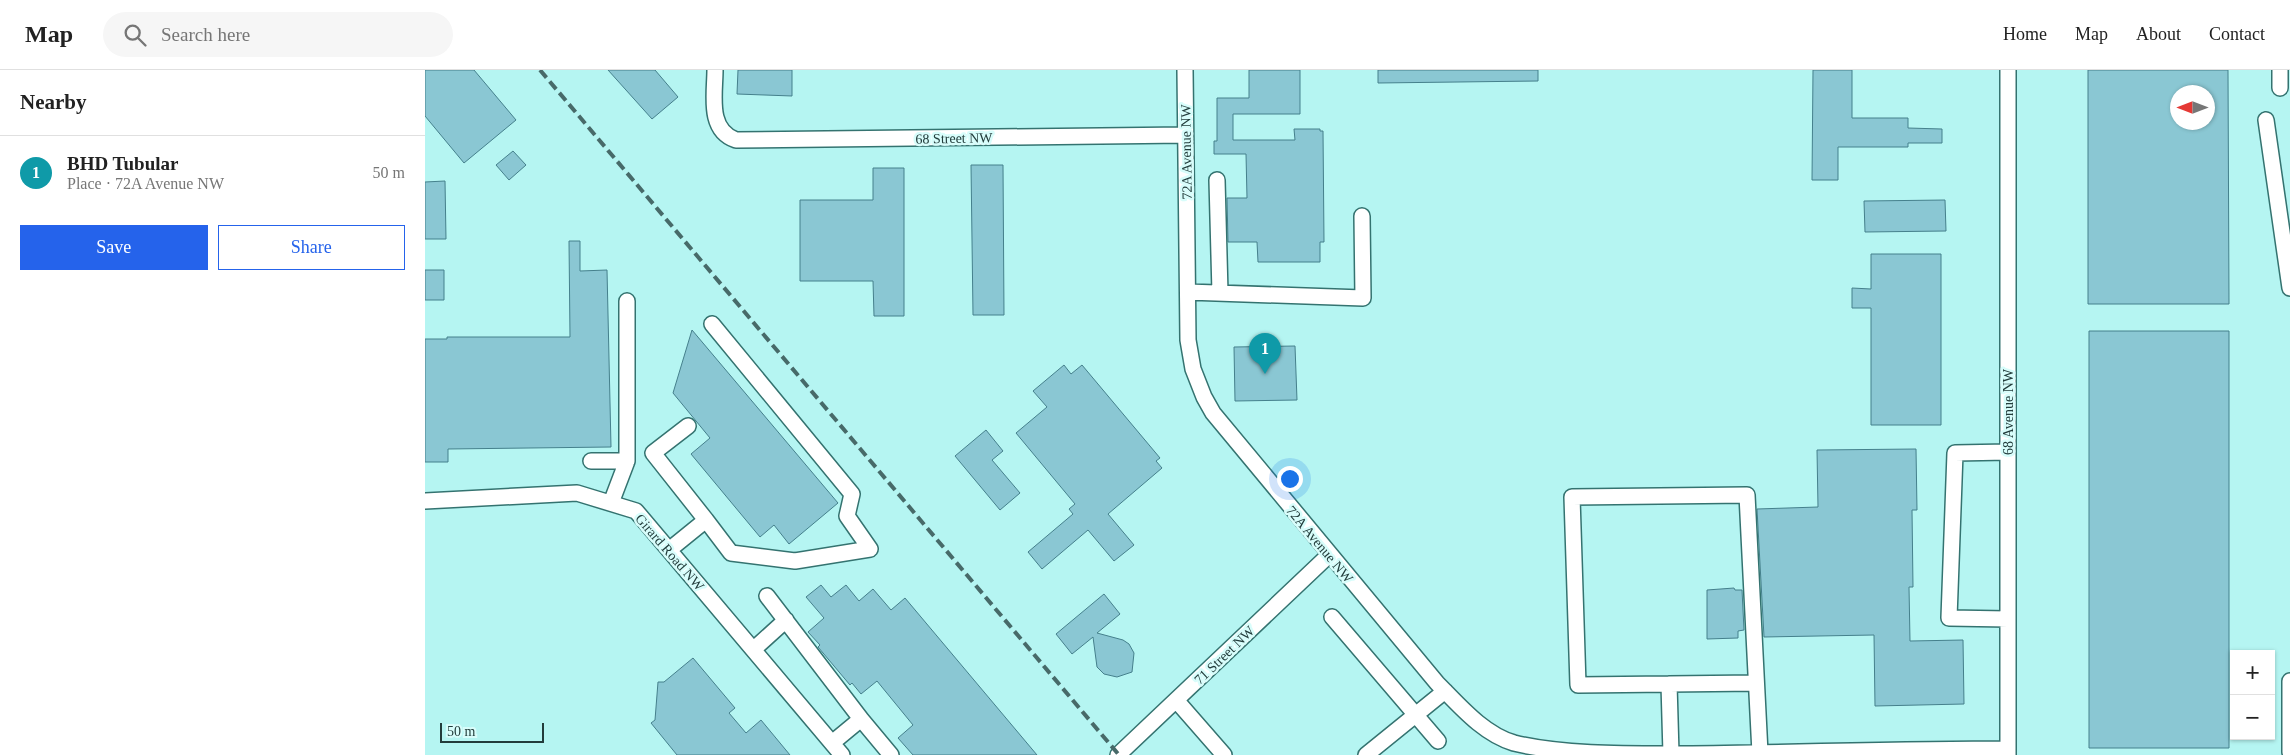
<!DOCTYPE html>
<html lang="en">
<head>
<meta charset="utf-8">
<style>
	:root { --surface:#fff; --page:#f6f6f6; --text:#222; --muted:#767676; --line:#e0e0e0; --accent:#2563eb }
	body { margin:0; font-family:"Times New Roman",serif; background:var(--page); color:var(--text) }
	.controls { position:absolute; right:15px; bottom:15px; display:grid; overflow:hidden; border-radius:0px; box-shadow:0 1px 4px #0004 }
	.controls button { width:45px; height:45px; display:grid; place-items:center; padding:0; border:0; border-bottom:1px solid var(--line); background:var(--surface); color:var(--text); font:25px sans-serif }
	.compass { position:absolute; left:1745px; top:15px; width:45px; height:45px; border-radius:50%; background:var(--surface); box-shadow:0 1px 4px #0004; rotate:270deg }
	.scale { position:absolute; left:15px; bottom:12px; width:104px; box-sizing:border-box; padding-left:5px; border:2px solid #223c3b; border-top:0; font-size:14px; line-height:18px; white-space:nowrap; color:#223c3b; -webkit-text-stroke:4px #d8fdfb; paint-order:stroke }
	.you { position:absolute; left:864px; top:408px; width:18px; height:18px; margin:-12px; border:4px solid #fff; border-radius:50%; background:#1a73e8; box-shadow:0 0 0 8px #1a73e833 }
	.badge { display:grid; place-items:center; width:32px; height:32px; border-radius:50%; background:var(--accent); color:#fff; font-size:16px; font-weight:700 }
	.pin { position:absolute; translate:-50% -41px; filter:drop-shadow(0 1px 2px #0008) }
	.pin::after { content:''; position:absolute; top:26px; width:18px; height:15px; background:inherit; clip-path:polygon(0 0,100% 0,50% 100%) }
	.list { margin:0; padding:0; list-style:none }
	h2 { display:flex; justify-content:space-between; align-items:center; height:65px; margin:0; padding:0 20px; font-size:21px }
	h2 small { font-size:16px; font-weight:400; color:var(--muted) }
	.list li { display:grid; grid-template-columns:32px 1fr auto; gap:15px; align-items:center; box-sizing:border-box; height:75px; padding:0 20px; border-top:1px solid var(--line) }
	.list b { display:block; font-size:19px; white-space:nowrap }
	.list p { margin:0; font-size:16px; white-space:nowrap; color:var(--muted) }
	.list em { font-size:16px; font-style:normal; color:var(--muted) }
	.actions { display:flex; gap:10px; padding:15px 20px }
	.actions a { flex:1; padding:11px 0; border:1px solid var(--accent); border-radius:0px; text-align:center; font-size:18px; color:var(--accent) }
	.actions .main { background:var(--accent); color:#fff }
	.icon { flex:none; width:28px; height:28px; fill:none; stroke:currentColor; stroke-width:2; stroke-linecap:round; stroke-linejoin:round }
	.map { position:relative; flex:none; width:1865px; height:685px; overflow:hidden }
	header { display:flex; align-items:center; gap:30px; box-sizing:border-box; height:70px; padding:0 25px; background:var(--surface); border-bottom:1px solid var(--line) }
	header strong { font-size:24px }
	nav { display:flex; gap:28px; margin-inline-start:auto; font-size:18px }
	.search { width:350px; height:45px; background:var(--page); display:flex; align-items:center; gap:12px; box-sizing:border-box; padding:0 18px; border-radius:28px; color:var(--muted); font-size:19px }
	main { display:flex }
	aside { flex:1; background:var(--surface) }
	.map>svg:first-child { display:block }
	.building { fill:#8ac7d3; stroke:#45808c; fill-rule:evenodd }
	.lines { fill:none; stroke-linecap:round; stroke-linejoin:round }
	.minor-casing { stroke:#347370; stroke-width:18 }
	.minor { stroke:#fff; stroke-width:15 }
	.rail { stroke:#476a69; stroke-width:4; stroke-dasharray:10 5; stroke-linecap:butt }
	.labels { text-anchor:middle; stroke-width:5; stroke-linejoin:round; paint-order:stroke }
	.street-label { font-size:14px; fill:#223c3b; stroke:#d8fdfb }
</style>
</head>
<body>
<header>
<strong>Map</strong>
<div class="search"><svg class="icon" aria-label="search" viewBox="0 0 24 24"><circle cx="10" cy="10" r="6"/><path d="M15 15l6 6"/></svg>Search here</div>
<nav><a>Home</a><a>Map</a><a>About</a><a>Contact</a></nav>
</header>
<main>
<aside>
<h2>Nearby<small></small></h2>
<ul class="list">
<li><span class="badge" style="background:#0f9aa8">1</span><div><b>BHD Tubular</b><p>Place · 72A Avenue NW</p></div><em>50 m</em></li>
</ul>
<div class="actions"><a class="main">Save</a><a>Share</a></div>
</aside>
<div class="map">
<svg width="1865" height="685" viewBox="0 0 1865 685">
	<rect width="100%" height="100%" fill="#b5f5f2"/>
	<path class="building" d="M0 0H49L91 50 39 93 0 46Z
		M183 0H230L253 27 227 49Z
		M313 0H367V26L312 24Z
		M824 0H875V44H808V70H870L869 59H895V61H898L899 172H895V192H833L832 172H803L802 128H822L821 84H789V71H792V28H824Z
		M953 0H1113V11L953 13Z
		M1388 0H1427V48H1483V58L1517 59V73H1483V77H1413V110H1387Z
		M1663 0H1803L1804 234H1663ZM1752 22H1782V52H1752Z
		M88 81 101 95 84 110 71 95Z
		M546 95H578L579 245H548Z
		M448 98H479V246H449L448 211H375V130H448Z
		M20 111 21 169H0V112Z
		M1520 130 1521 161 1440 162 1439 131Z
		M144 171H155V201L182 200 186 377 23 379V392H0V269H22V267H145Z
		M1446 184H1516V355H1446V238H1427V218L1446 219Z
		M0 200H19V230H0Z
		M267 260 413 433 364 474 349 455 335 467 266 384 285 368 248 323Z
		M1664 261H1804V678H1664Z
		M870 276 872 330 810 331 809 277Z
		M639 295 646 304 657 295 735 388 731 391 737 398 683 444 709 475 689 491 663 460 617 499 603 482 648 444 644 439 650 434 591 363 622 337 608 321Z
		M561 360 578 381 567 390 595 423 575 440 530 386Z
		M1491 379 1492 440H1487L1488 517H1484L1485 571 1538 570 1539 634 1450 636 1449 565 1339 567 1332 439 1393 437 1392 380Z
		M396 515 406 527 421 515 434 531 448 519 466 540 480 528 612 685H488L473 668 488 655 452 611 436 624 427 613 425 615 393 577 395 575 383 562 399 548 381 527Z
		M1309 518 1310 520H1317L1319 560 1313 561V568L1282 569V520Z
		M679 524 695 544 672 563 698 570 704 574 709 583 707 602 692 607 679 604 672 597 668 567 647 584 631 564Z
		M268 588 310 638 304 643 321 663 336 650 365 685H252L226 653 230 650 233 612H239Z"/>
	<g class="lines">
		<g class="minor-casing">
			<path id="minor" d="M290 0C290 24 282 60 311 70L760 65
				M760 0 763 270 768 299 779 327 788 343 1012 613C1034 635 1058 664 1089 673 1137 685 1206 684 1258 684 1366 683 1474 679 1583 679
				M1583 0V685
				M1855 0V18
				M1841 50 1865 218
				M792 110 795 223
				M763 222 938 228 937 146
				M263 356 228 383 281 450
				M166 391H202
				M0 431 152 423 211 441 417 685
				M186 433 202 391V231
				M244 480 281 450 306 483 370 491 445 479 422 446 427 424 287 254
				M342 526 436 649 407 673
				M907 547 1013 671
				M1583 549 1524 548 1530 383 1583 382
				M329 579 361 550
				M1244 614 1331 613
				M751 630 799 685
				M436 649 466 685
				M1865 682V611
				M1246 684 1244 614 1153 615 1147 427 1322 425 1335 683
				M693 685 904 485
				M941 685 1020 621"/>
		</g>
		<use href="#minor" class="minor"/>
		<path class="rail" d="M115 0 694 685"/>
	</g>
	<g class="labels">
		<g class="street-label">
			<text transform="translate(529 68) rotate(-1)" y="5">68 Street NW</text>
			<text transform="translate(761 82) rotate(-91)" y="5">72A Avenue NW</text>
			<text transform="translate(1583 342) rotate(-90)" y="5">68 Avenue NW</text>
			<text transform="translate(895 474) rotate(50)" y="5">72A Avenue NW</text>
			<text transform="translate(245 482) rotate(49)" y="5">Girard Road NW</text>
			<text transform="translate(799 585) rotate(-44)" y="5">71 Street NW</text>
		</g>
	</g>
</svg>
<div class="controls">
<button>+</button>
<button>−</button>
</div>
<svg class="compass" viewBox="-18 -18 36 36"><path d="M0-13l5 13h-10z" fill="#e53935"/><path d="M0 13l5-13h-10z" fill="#767676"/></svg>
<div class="scale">50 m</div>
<div class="you"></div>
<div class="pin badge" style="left:840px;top:304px;background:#0f9aa8">1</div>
</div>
</main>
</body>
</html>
